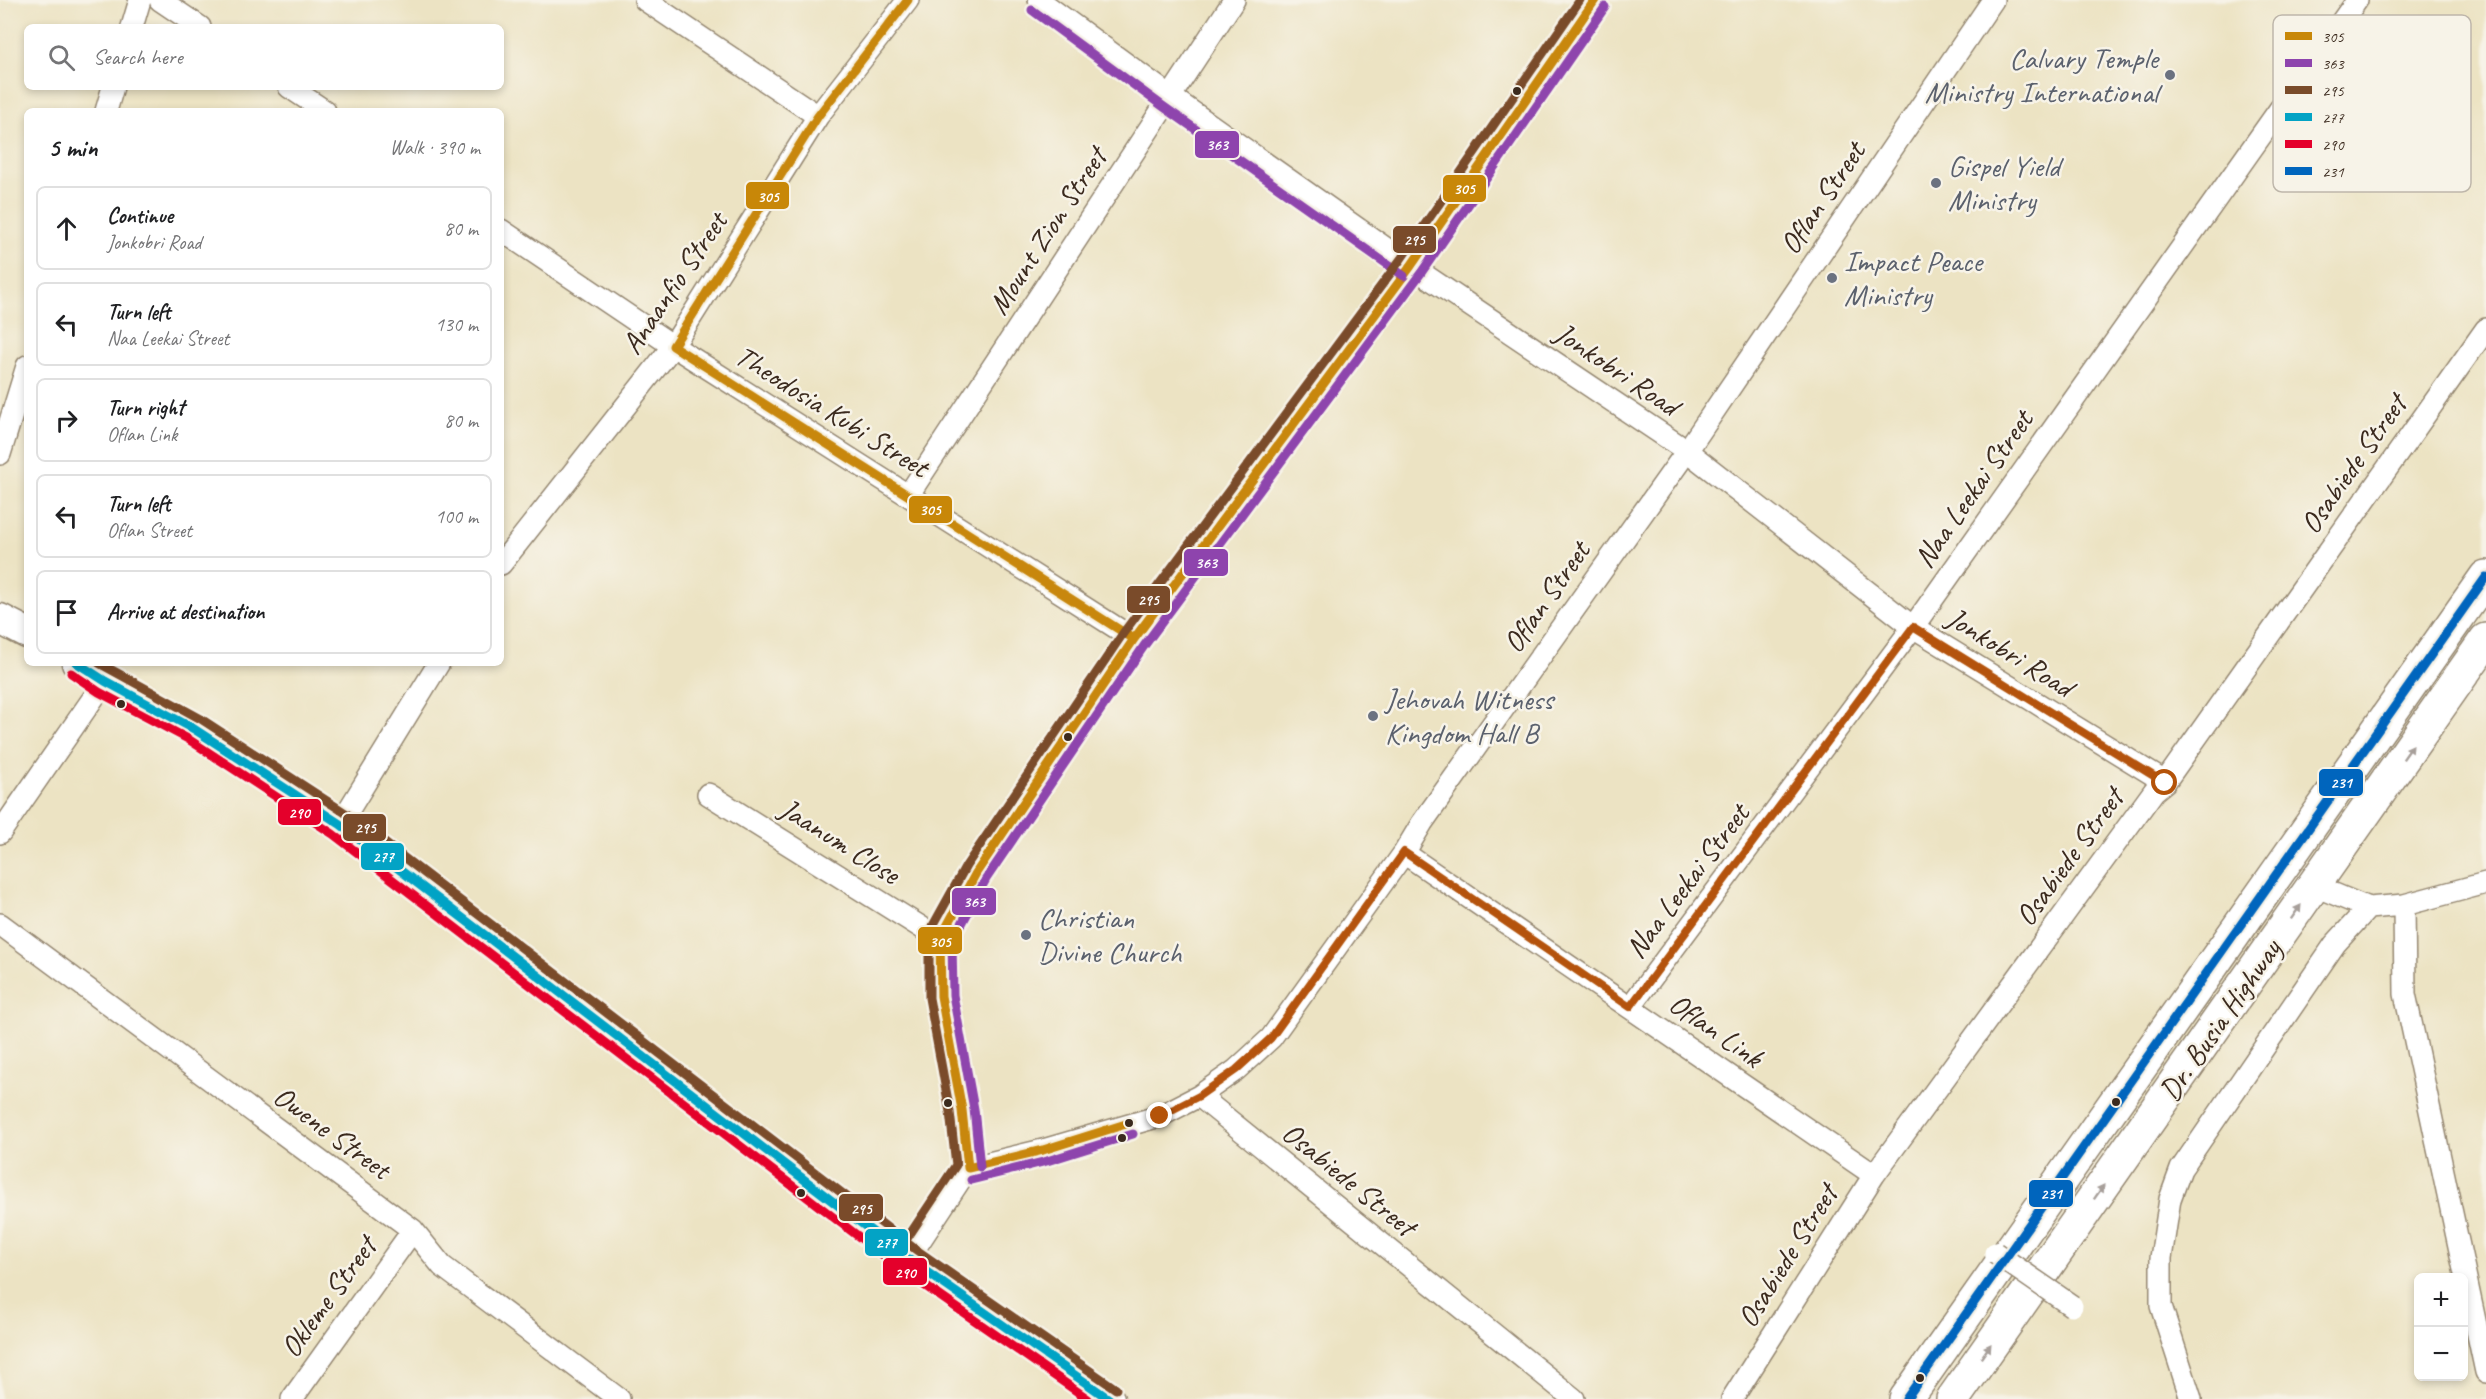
<!DOCTYPE html>
<html lang="en">
<head>
<meta charset="utf-8">
<style>
	:root { --surface:#fff; --page:#f2f2f2; --text:#202124; --muted:#757577; --line:#e0e0e0 }
	body { margin:0; font-family:Caveat,sans-serif; background:var(--page); color:var(--text) }
	.controls { position:absolute; right:18px; bottom:18px; display:grid; overflow:hidden; border-radius:9px; box-shadow:0 3px 9px #0003 }
	.controls button { width:54px; height:54px; display:grid; place-items:center; padding:0; border:0; border-bottom:2px solid var(--line); background:var(--surface); color:var(--text); font:30px sans-serif }
	.stop { position:absolute; width:18px; height:18px; margin:-14px; border:4px solid #b45309; border-radius:50%; background:#fff }
	.stop.end { background:#b45309; border-color:#fff; box-shadow:0 2px 6px #0008 }
	.list { margin:0; padding:0; list-style:none }
	h2 { display:flex; justify-content:space-between; align-items:center; height:78px; margin:0; padding:0 24px; font-size:26px }
	h2 small { font-size:20px; font-weight:400; color:var(--muted) }
	.list li { display:grid; grid-template-columns:39px 1fr auto; gap:18px; align-items:center; box-sizing:border-box; height:84px; margin:0 12px 12px; padding:0 12px; border:2px solid var(--line); border-radius:9px }
	.list b { display:block; font-size:22px; white-space:nowrap }
	.list p { margin:0; font-size:20px; white-space:nowrap; color:var(--muted) }
	.list em { font-size:20px; font-style:normal; color:var(--muted) }
	.icon { flex:none; width:33px; height:33px; fill:none; stroke:currentColor; stroke-width:2; stroke-linecap:round; stroke-linejoin:round }
	.map { position:relative; flex:none; width:2486px; height:1399px; overflow:hidden }
	.search { position:absolute; background:var(--surface); box-shadow:0 3px 9px #0003; left:24px; top:24px; width:480px; height:66px; display:flex; align-items:center; gap:15px; box-sizing:border-box; padding:0 21px; border-radius:9px; color:var(--muted); font-size:22px }
	.panel { position:absolute; background:var(--surface); box-shadow:0 3px 9px #0003; left:24px; top:108px; width:480px; height:558px; border-radius:9px }
	.map>svg:first-child { display:block }
	.lines { fill:none; stroke-linecap:round; stroke-linejoin:round }
	.street-casing { stroke:#948670; stroke-width:24 }
	.secondary-casing { stroke:#948670; stroke-width:33 }
	.highway-casing { stroke:#948670; stroke-width:36 }
	.street { stroke:#fff; stroke-width:21 }
	.secondary { stroke:#fff; stroke-width:30 }
	.highway { stroke:#fff; stroke-width:33 }
	.street-bridge-casing { stroke:#948670; stroke-width:24; stroke-linecap:butt }
	.street-bridge { stroke:#fff; stroke-width:21 }
	.bus-1-casing { stroke:#f7f3e8; stroke-width:14 }
	.bus-2-casing { stroke:#f7f3e8; stroke-width:14 }
	.bus-3-casing { stroke:#f7f3e8; stroke-width:14 }
	.bus-4-casing { stroke:#f7f3e8; stroke-width:14 }
	.bus-5-casing { stroke:#f7f3e8; stroke-width:14 }
	.bus-6-casing { stroke:#f7f3e8; stroke-width:14 }
	.bus-1 { stroke:#c88708; stroke-width:9 }
	.bus-2 { stroke:#8e44ad; stroke-width:9 }
	.bus-3 { stroke:#7a4b2a; stroke-width:9 }
	.bus-4 { stroke:#03a3c5; stroke-width:9 }
	.bus-5 { stroke:#e4002b; stroke-width:9 }
	.bus-6 { stroke:#0065bd; stroke-width:9 }
	.oneway { fill:#a79f9a }
	.route { stroke:#b45309; stroke-width:8 }
	.worship-dot { fill:#6b7280; stroke:#f7f3e8; stroke-width:2 }
	.bus-dot { fill:#3b2a1e; stroke:#f7f3e8; stroke-width:2 }
	.labels { text-anchor:middle; stroke-width:5; stroke-linejoin:round; paint-order:stroke }
	.worship-label { font-size:30px; fill:#5b616d; stroke:#f7f3e8; text-anchor:start }
	.street-label { font-size:30px; fill:#3b2a1e; stroke:#f7f3e8 }
	.key { fill:#f7f3e8; stroke:#bfb7ab; stroke-width:1.5 }
	.key-label { font-size:16px; fill:#3b2a1e }
	.line-badge { stroke:#f7f3e8; stroke-width:2 }
	.badge-label { font-size:16px; text-anchor:middle; font-weight:bold; fill:#fff }
</style>
</head>
<body>
<div class="map">
<svg width="2486" height="1399" viewBox="0 0 2486 1399">
	<rect width="100%" height="100%" fill="#f7f3e8"/>
	<filter id="ink" filterUnits="userSpaceOnUse"><feTurbulence type="fractalNoise" baseFrequency=".0167" numOctaves="2"/><feDisplacementMap in="SourceGraphic" scale="12" xChannelSelector="R" yChannelSelector="G"/><feConvolveMatrix kernelMatrix="1 2 1 2 8 2 1 2 1" color-interpolation-filters="sRGB"/></filter>
	<filter id="wash" filterUnits="userSpaceOnUse"><feTurbulence type="fractalNoise" baseFrequency=".008" numOctaves="4" result="noise"/><feDisplacementMap in="SourceGraphic" scale="24" xChannelSelector="R" yChannelSelector="G"/><feGaussianBlur stdDeviation="1.35" result="paint"/><feColorMatrix in="noise" values="0 0 0 0 0 0 0 0 0 0 0 0 0 0 0 0 0 1.4 0 .05"/><feComposite in="paint" operator="in"/></filter>
	<g filter="url(#wash)">
		<rect width="100%" height="100%" fill="#ece3c3"/>
	</g>
	<g filter="url(#ink)">
		<g class="lines">
			<g class="street-casing">
				<path id="street" d="M160 0 200 27
					M645 0 818 116
					M1039 0 1171 97 1411 266 1687 451 1913 627 2165 782
					M132 27 140 0
					M289 87 325 111
					M106 111 113 87
					M501 230 673 346 1134 639
					M0 454 27 366
					M909 494 1234 0
					M501 564 673 346 818 116 908 0
					M708 794 940 939
					M340 824 439 663
					M0 833 105 681
					M1404 853 1874 1175
					M2315 886 2368 908 2404 905 2486 883
					M2404 905 2405 994 2486 1372
					M0 924 413 1230 442 1266 619 1399
					M1630 1007 1913 627 2357 0
					M1199 1096 1574 1399
					M968 1168 1043 1150 1160 1116 1199 1096 1236 1070 1271 1038 1404 853 1422 823 1687 451 1993 0
					M908 1259 968 1168 962 1110 952 1064 941 996 940 939 976 873 1134 639 1411 266 1595 0
					M292 1399 413 1230
					M1732 1399 1874 1175 2154 791 2165 782 2486 329
					M2191 1399 2161 1306V1258L2170 1199 2181 1169 2335 944 2368 908"/>
			</g>
			<g class="secondary-casing">
				<path id="secondary" d="M0 619 27 633
					M77 663 105 681 194 729 340 824 908 1259 1109 1399"/>
			</g>
			<g class="highway-casing">
				<path id="highway" d="M1906 1399 2486 577
					M1953 1399 2486 640"/>
			</g>
			<use href="#street" class="street"/>
			<use href="#secondary" class="secondary"/>
			<use href="#highway" class="highway"/>
			<g class="street-bridge-casing">
				<path id="street-bridge" d="M1995 1253 2072 1306"/>
			</g>
			<use href="#street-bridge" class="street-bridge"/>
			<g class="bus-1-casing">
				<path id="bus-1" d="M908 0 818 116 673 346 1134 639
					M968 1168 962 1110 941 996 940 939 976 873 1134 639 1411 266 1595 0
					M968 1168 1043 1150 1129 1123"/>
			</g>
			<g class="bus-2-casing">
				<path id="bus-2" d="M1032 10 1164 107 1404 276
					M980 1167 974 1109 953 995 952 942 986 879 1144 646 1421 273 1605 7
					M971 1180 1047 1161 1133 1134"/>
			</g>
			<g class="bus-3-casing">
				<path id="bus-3" d="M99 663 201 719 347 814 915 1249 1116 1389
					M898 1252 956 1165 950 1112 929 998V933L966 866 1124 632 1401 259 1580 0"/>
			</g>
			<g class="bus-4-casing">
				<path id="bus-4" d="M77 663 105 681 194 729 340 824 908 1259 1109 1399"/>
			</g>
			<g class="bus-5-casing">
				<path id="bus-5" d="M71 673 99 692 188 739 333 834 901 1269 1088 1399"/>
			</g>
			<g class="bus-6-casing">
				<path id="bus-6" d="M1906 1399 2486 577"/>
			</g>
			<use href="#bus-1" class="bus-1"/>
			<use href="#bus-2" class="bus-2"/>
			<use href="#bus-3" class="bus-3"/>
			<use href="#bus-4" class="bus-4"/>
			<use href="#bus-5" class="bus-5"/>
			<use href="#bus-6" class="bus-6"/>
		</g>
		<defs><path id="oneway-solid" d="M-6-.8H1V-3.2L6.5 0L1 3.2V.8H-6Z" transform="scale(1.5)"/></defs>
		<g class="oneway">
			<use href="#oneway-solid" transform="translate(2408 752) rotate(-55)"/>
			<use href="#oneway-solid" transform="translate(2296 912) rotate(-55)"/>
			<use href="#oneway-solid" transform="translate(2099 1192) rotate(-55)"/>
			<use href="#oneway-solid" transform="translate(1986 1351) rotate(-55)"/>
		</g>
	</g>
	<g class="lines" filter="url(#ink)">
		<path class="route" d="M1160 1116 1199 1096 1236 1070 1271 1038 1404 852 1630 1007 1913 627 2165 783"/>
	</g>
	<g class="worship-dot">
		<circle cx="2170" cy="75" r="6"/>
		<circle cx="1936" cy="183" r="6"/>
		<circle cx="1832" cy="278" r="6"/>
		<circle cx="1373" cy="716" r="6"/>
		<circle cx="1026" cy="935" r="6"/>
	</g>
	<g class="bus-dot">
		<circle cx="1517" cy="91" r="5"/>
		<circle cx="121" cy="704" r="5"/>
		<circle cx="1068" cy="737" r="5"/>
		<circle cx="2116" cy="1102" r="5"/>
		<circle cx="948" cy="1103" r="5"/>
		<circle cx="1129" cy="1123" r="5"/>
		<circle cx="1122" cy="1138" r="5"/>
		<circle cx="801" cy="1193" r="5"/>
		<circle cx="1920" cy="1378" r="5"/>
	</g>
	<g class="labels">
		<g class="worship-label">
			<text x="2158" y="68" text-anchor="end">Calvary Temple<tspan x="2158" dy="34">Ministry International</tspan></text>
			<text x="1948" y="176">Gispel Yield<tspan x="1948" dy="34">Ministry</tspan></text>
			<text x="1844" y="271">Impact Peace<tspan x="1844" dy="34">Ministry</tspan></text>
			<text x="1385" y="709">Jehovah Witness<tspan x="1385" dy="34">Kingdom Hall B</tspan></text>
			<text x="1038" y="928">Christian<tspan x="1038" dy="34">Divine Church</tspan></text>
		</g>
		<g class="street-label">
			<text transform="translate(1822 198) rotate(-56)" y="10">Oflan Street</text>
			<text transform="translate(1047 231) rotate(-57)" y="10">Mount Zion Street</text>
			<text transform="translate(674 283) rotate(-56)" y="10">Anaanfio Street</text>
			<text transform="translate(1617 369) rotate(34)" y="10">Jonkobri Road</text>
			<text transform="translate(832 411) rotate(32)" y="10">Theodosia Kubi Street</text>
			<text transform="translate(2353 464) rotate(-55)" y="10">Osabiede Street</text>
			<text transform="translate(1973 489) rotate(-55)" y="10">Naa Leekai Street</text>
			<text transform="translate(1546 597) rotate(-55)" y="10">Oflan Street</text>
			<text transform="translate(2010 652) rotate(32)" y="10">Jonkobri Road</text>
			<text transform="translate(840 841) rotate(32)" y="10">Jaanum Close</text>
			<text transform="translate(2069 857) rotate(-54)" y="10">Osabiede Street</text>
			<text transform="translate(1687 881) rotate(-53)" y="10">Naa Leekai Street</text>
			<text transform="translate(2220 1020) rotate(-55)" y="10">Dr. Busia Highway</text>
			<text transform="translate(1716 1030) rotate(35)" y="10">Oflan Link</text>
			<text transform="translate(332 1132) rotate(36)" y="10">Owene Street</text>
			<text transform="translate(1349 1179) rotate(39)" y="10">Osabiede Street</text>
			<text transform="translate(1787 1256) rotate(-58)" y="10">Osabiede Street</text>
			<text transform="translate(328 1297) rotate(-54)" y="10">Okleme Street</text>
		</g>
	</g>
	<rect x="2273" y="15" width="198" height="177" rx="9" class="key"/>
	<rect x="2285" y="32" width="27" height="8" fill="#c88708"/>
	<rect x="2285" y="59" width="27" height="8" fill="#8e44ad"/>
	<rect x="2285" y="86" width="27" height="8" fill="#7a4b2a"/>
	<rect x="2285" y="113" width="27" height="8" fill="#03a3c5"/>
	<rect x="2285" y="140" width="27" height="8" fill="#e4002b"/>
	<rect x="2285" y="167" width="27" height="8" fill="#0065bd"/>
	<g class="key-label">
		<text x="2322" y="42">305</text>
		<text x="2322" y="69">363</text>
		<text x="2322" y="96">295</text>
		<text x="2322" y="123">277</text>
		<text x="2322" y="150">290</text>
		<text x="2322" y="177">231</text>
	</g>
	<g class="line-badge">
		<rect x="1194" y="130" width="46" height="29" rx="6" fill="#8e44ad"/>
		<rect x="1442" y="174" width="45" height="29" rx="6" fill="#c88708"/>
		<rect x="745" y="181" width="45" height="29" rx="6" fill="#c88708"/>
		<rect x="1392" y="225" width="45" height="29" rx="6" fill="#7a4b2a"/>
		<rect x="908" y="495" width="45" height="29" rx="6" fill="#c88708"/>
		<rect x="1183" y="548" width="46" height="29" rx="6" fill="#8e44ad"/>
		<rect x="1126" y="585" width="45" height="29" rx="6" fill="#7a4b2a"/>
		<rect x="2318" y="768" width="46" height="29" rx="6" fill="#0065bd"/>
		<rect x="277" y="798" width="45" height="28" rx="6" fill="#e4002b"/>
		<rect x="342" y="813" width="45" height="29" rx="6" fill="#7a4b2a"/>
		<rect x="360" y="842" width="45" height="29" rx="6" fill="#03a3c5"/>
		<rect x="951" y="887" width="46" height="29" rx="6" fill="#8e44ad"/>
		<rect x="917" y="926" width="46" height="29" rx="6" fill="#c88708"/>
		<rect x="2028" y="1179" width="46" height="29" rx="6" fill="#0065bd"/>
		<rect x="838" y="1193" width="46" height="29" rx="6" fill="#7a4b2a"/>
		<rect x="864" y="1228" width="45" height="29" rx="6" fill="#03a3c5"/>
		<rect x="882" y="1257" width="46" height="29" rx="6" fill="#e4002b"/>
	</g>
	<g class="badge-label">
		<text x="1217" y="150">363</text>
		<text x="1464" y="194">305</text>
		<text x="768" y="202">305</text>
		<text x="1414" y="245">295</text>
		<text x="930" y="515">305</text>
		<text x="1206" y="568">363</text>
		<text x="1148" y="605">295</text>
		<text x="2341" y="788">231</text>
		<text x="299" y="818">290</text>
		<text x="365" y="833">295</text>
		<text x="383" y="862">277</text>
		<text x="974" y="907">363</text>
		<text x="940" y="947">305</text>
		<text x="2051" y="1199">231</text>
		<text x="861" y="1214">295</text>
		<text x="886" y="1248">277</text>
		<text x="905" y="1278">290</text>
	</g>
</svg>
<div class="controls">
<button>+</button>
<button>−</button>
</div>
<div class="stop" style="left:2165px;top:783px"></div>
<div class="stop end" style="left:1160px;top:1116px"></div>
<div class="search"><svg class="icon" aria-label="search" viewBox="0 0 24 24"><circle cx="10" cy="10" r="6"/><path d="M15 15l6 6"/></svg>Search here</div>
<section class="panel">
<h2>5 min<small>Walk · 390 m</small></h2>
<ul class="list">
<li><svg class="icon" aria-label="ahead" viewBox="0 0 24 24"><path d="M12 20V5M6 11l6-6 6 6"/></svg><div><b>Continue</b><p>Jonkobri Road</p></div><em>80 m</em></li>
<li><svg class="icon" aria-label="left" viewBox="0 0 24 24"><path d="M17 20v-9H6M10 6l-5 5 5 5"/></svg><div><b>Turn left</b><p>Naa Leekai Street</p></div><em>130 m</em></li>
<li><svg class="icon" aria-label="right" viewBox="0 0 24 24"><path d="M7 20v-9h11M14 6l5 5-5 5"/></svg><div><b>Turn right</b><p>Oflan Link</p></div><em>80 m</em></li>
<li><svg class="icon" aria-label="left" viewBox="0 0 24 24"><path d="M17 20v-9H6M10 6l-5 5 5 5"/></svg><div><b>Turn left</b><p>Oflan Street</p></div><em>100 m</em></li>
<li><svg class="icon" aria-label="arrive" viewBox="0 0 24 24"><path d="M6 21V4h12l-3 4 3 4H6"/></svg><div><b>Arrive at destination</b></div></li>
</ul>
</section>
</div>
</body>
</html>
